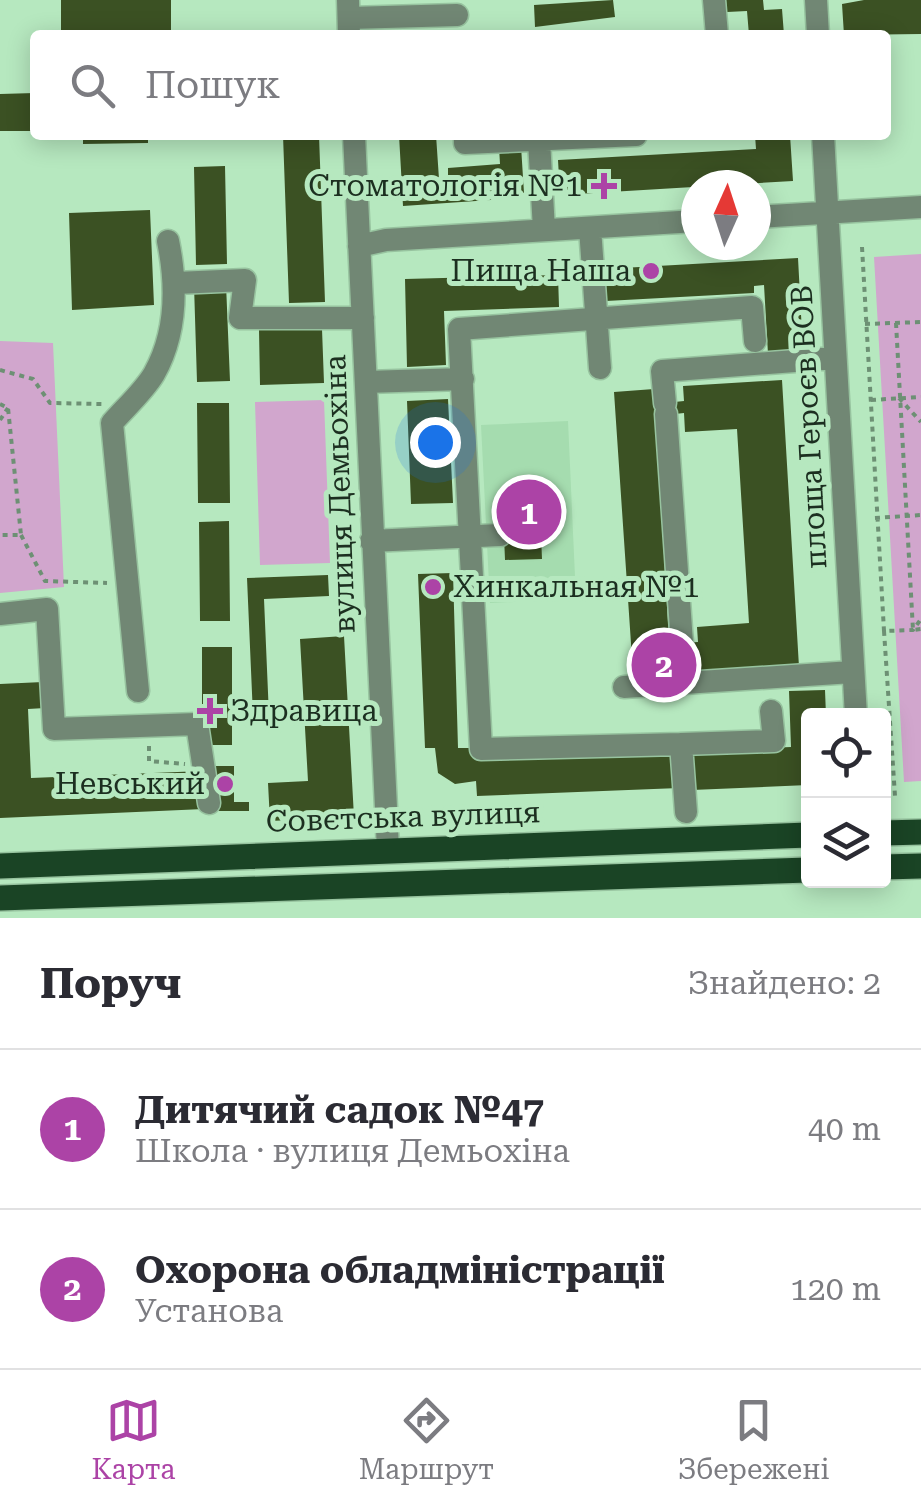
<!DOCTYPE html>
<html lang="uk">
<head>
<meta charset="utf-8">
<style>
	:root { --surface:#fff; --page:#f7f7f7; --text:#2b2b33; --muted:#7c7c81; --line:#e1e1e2; --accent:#ac43a6 }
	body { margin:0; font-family:"Roboto Serif",serif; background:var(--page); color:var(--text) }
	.controls { position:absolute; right:30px; bottom:30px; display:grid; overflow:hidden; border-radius:10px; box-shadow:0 5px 25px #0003 }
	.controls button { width:90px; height:90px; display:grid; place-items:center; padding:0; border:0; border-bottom:2px solid var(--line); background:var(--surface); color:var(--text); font:50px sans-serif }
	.compass { position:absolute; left:681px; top:170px; width:90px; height:90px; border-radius:50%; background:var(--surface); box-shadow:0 5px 25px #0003; rotate:3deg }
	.you { position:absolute; left:435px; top:442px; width:35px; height:35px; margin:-25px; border:8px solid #fff; border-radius:50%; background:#1a73e8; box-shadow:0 0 0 15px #1a73e833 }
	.badge { display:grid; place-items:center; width:65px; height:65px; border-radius:50%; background:var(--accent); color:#fff; font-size:32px; font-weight:700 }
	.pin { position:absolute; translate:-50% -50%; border:5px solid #fff; box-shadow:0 2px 10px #0006 }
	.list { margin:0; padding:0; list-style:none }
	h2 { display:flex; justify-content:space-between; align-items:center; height:130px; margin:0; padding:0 40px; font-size:42px }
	h2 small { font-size:32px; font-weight:400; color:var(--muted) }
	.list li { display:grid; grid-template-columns:65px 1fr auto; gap:30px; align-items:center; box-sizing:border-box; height:160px; padding:0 40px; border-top:2px solid var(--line) }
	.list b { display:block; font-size:38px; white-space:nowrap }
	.list p { margin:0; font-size:32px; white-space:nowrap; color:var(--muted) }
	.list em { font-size:32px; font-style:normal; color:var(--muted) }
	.icon { flex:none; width:55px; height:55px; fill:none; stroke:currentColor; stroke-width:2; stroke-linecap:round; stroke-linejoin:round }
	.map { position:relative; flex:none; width:921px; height:918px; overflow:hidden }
	.search { position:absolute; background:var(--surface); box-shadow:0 5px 25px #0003; left:30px; right:30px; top:30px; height:110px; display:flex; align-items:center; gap:25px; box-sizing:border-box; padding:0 35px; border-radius:10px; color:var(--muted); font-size:38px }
	.sheet { height:450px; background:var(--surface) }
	nav { display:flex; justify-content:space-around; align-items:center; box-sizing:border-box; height:140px; border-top:2px solid var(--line); background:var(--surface); font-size:28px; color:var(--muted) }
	nav a { display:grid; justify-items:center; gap:5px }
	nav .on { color:var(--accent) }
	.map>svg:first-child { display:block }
	.built { fill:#a5dcaf }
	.green { fill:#d1a6cd }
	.building { fill:#3b5123; fill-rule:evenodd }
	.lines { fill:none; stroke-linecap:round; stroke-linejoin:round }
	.minor-casing { stroke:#97c39f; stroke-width:25 }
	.major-casing { stroke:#97c39f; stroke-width:28 }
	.path { stroke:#6d9074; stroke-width:4; stroke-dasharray:5 5; stroke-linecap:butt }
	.minor { stroke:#718774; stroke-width:22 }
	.major { stroke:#1a4425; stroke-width:25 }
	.poi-dot { fill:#ac43a6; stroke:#b6e8bf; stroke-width:4 }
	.labels { text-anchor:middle; stroke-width:10; stroke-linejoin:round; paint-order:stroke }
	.poi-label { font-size:30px; fill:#1c2f20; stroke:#b6e8bf; text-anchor:end }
	.street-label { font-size:30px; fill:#1c2f20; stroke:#b6e8bf }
</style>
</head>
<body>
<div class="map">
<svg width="921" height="918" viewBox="0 0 921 918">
	<rect width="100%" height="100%" fill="#b6e8bf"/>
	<path class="built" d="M568 421 576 599 490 603 481 425Z"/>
	<path class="green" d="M921 254V781L904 782 874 257Z
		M0 341 53 343 64 587 0 593Z
		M324 400 330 563 260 565 255 402Z"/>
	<path class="building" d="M61 0H171V35H61Z
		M613 0 615 17 535 27 534 5Z
		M726 0H763L764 10 782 9 784 35H749L747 11 727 12Z
		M864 0H921V34L844 35 842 4Z
		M35 93V131H0V94Z
		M83 135H148V143L83 144Z
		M283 135H319L325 302 289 303Z
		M399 135H436L439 179 448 178V168L500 164 499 147 521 146 524 193 505 194V199L403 206Z
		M755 135H790L793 181 560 195 558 160 756 149Z
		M225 166 227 264 196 265 194 167Z
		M150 210 154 305 72 310 69 213Z
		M798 258 803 352 768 354 764 285 754 286V293L606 301 604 269Z
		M558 275 559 307 444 311 446 365 407 367 405 279Z
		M226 284 230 381 197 382 194 285Z
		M322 329 324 383 260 385 259 330Z
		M782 380 799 667 700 673 699 654H670L671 670 633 673 614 392 654 389 665 403 684 401 683 386ZM684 413 685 432 737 429 749 623 697 627 698 642 682 643 669 642 656 416Z
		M448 399 453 503 411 504 407 401Z
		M197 403H229L230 503H198Z
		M539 484 542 559 505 560 502 486Z
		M229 521 230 621H200L199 522Z
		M453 573 458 748H474L475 759 677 751 679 788 477 796 476 781 455 784 438 773 435 748H425L418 574Z
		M328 575 329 596 264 599 269 716H253L247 578Z
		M344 636 354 817 270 821 268 783 308 781 300 639Z
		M202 647H232V745H202Z
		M43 682 45 708 28 709 31 778 202 771 204 809 0 818V684Z
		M825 690 826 716H808V785L692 790 690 751 791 747 789 691Z
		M215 766H234V802H249V811H215Z"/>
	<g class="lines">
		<g class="minor-casing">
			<path id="minor" d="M348 0 349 35
				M714 0 717 35
				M816 0 818 35
				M349 18 457 15
				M354 135 388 850
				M465 135V143L636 135
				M823 135 856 716
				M539 140 544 230
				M756 217 921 207
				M590 228 600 368
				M359 246 386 240 696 221
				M176 283 245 280 240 318H363
				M366 382 463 379
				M665 403 662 371 835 358
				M666 414 682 643
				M371 541 500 535
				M0 614 47 609 54 729 197 724 209 803
				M624 687 852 672
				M138 691 112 423C125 408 144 391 154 374 177 333 177 285 168 241
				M681 744 774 741 771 711
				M686 812 681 744 481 749 459 329 752 307 755 341"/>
		</g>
		<g class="major-casing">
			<path id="major" d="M884 833 921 832
				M0 866 808 835
				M884 867 921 866
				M0 898 808 870"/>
		</g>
		<path class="path" d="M862 247 884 631 913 630 921 619
			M896 323 913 630 921 629
			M865 324 921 322
			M0 370 33 379 50 403 102 404
			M899 398 921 422
			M871 400 921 397
			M0 404 8 408 21 535H0
			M0 420 8 408
			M875 518 921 515
			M21 535 45 581 107 583
			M884 631 895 796
			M149 746V761L185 764
			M448 821 469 823
			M318 828H339"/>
		<use href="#minor" class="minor"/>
		<use href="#major" class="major"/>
	</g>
	<g class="poi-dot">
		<path d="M599 171h10v10h10v10h-10v10h-10v-10h-10v-10h10z"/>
		<circle cx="651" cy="271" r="10"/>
		<circle cx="433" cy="587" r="10"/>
		<path d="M205 696h10v10h10v10h-10v10h-10v-10h-10v-10h10z"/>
		<circle cx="225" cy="784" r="10"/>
	</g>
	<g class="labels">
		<g class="poi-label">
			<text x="582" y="196">Стоматологія №1</text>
			<text x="631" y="281">Пища Наша</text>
			<text x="453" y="597" text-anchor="start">Хинкальная №1</text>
			<text x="230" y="721" text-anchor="start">Здравица</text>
			<text x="205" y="794">Невський</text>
		</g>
		<g class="street-label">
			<text transform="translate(809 427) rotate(-93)" y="10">площа Героєв ВОВ</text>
			<text transform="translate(340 494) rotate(-92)" y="10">вулиця Демьохіна</text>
			<text transform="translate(403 817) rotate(-2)" y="10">Совєтська вулиця</text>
		</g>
	</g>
</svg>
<div class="controls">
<button><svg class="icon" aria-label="locate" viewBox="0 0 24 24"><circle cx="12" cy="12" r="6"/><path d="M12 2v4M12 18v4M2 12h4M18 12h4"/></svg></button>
<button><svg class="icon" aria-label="layers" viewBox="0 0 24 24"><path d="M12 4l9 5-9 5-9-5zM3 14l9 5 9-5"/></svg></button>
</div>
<svg class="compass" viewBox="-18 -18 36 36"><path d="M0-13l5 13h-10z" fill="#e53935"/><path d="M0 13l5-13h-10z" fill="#7c7c81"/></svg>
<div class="you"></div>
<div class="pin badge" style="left:529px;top:512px">1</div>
<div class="pin badge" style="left:664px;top:665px">2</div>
<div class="search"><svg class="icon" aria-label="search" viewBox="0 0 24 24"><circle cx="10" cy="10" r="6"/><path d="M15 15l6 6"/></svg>Пошук</div>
</div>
<section class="sheet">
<h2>Поруч<small>Знайдено: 2</small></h2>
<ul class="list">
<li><span class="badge">1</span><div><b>Дитячий садок №47</b><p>Школа · вулиця Демьохіна</p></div><em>40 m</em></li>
<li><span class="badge">2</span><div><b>Охорона обладміністрації</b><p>Установа</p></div><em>120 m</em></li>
</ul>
</section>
<nav>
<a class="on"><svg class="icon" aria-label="map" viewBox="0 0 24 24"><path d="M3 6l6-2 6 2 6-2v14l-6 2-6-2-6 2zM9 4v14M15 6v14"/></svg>Карта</a>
<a><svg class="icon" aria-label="directions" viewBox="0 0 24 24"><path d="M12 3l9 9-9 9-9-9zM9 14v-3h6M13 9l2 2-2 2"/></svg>Маршрут</a>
<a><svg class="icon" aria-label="saved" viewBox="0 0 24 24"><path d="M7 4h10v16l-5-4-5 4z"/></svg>Збережені</a>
</nav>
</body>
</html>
